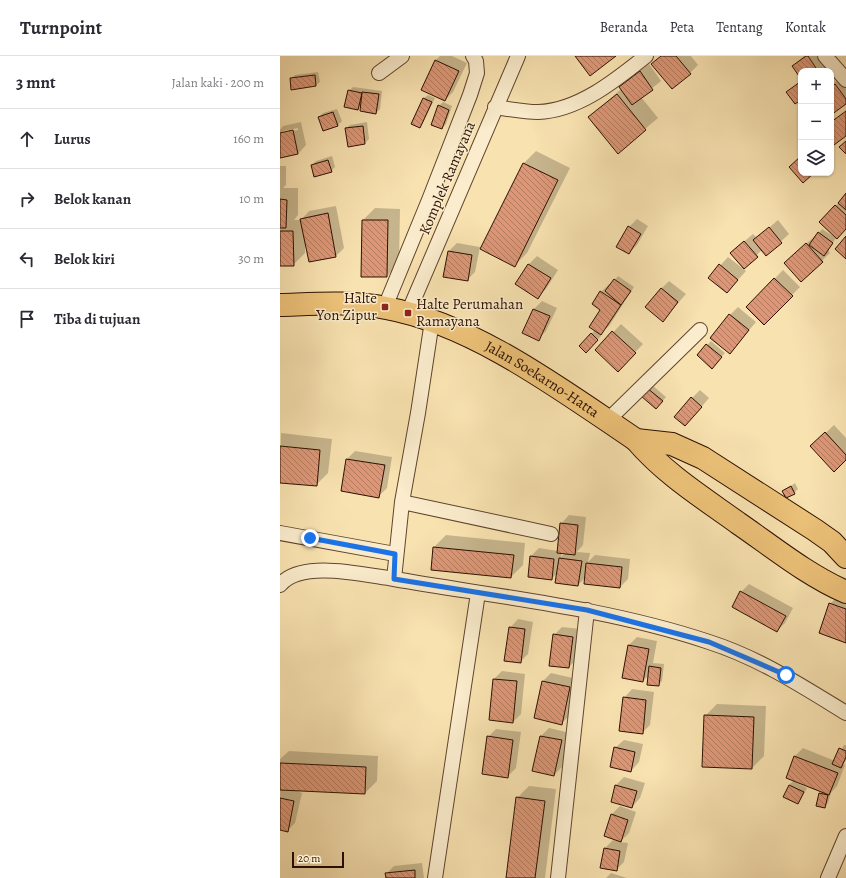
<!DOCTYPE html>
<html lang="id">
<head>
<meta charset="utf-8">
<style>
	:root { --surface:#fff; --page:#f7f7f7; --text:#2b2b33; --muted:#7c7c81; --line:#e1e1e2 }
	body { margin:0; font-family:Alegreya,serif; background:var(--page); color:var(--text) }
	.controls { position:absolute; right:12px; top:12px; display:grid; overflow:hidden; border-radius:8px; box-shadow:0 1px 3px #0004 }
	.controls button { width:36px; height:36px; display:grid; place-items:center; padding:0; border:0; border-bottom:1px solid var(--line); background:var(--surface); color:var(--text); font:20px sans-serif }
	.scale { position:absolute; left:12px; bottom:10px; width:52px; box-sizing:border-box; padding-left:4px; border:2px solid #2c1002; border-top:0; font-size:11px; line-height:14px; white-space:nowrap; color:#2c1002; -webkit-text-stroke:3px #faeccc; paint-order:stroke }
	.stop { position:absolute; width:12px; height:12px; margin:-9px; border:3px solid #1a73e8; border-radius:50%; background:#fff }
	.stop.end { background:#1a73e8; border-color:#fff; box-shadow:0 1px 4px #0008 }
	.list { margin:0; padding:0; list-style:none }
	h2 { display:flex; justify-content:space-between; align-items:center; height:52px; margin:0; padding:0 16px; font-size:17px }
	h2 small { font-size:13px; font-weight:400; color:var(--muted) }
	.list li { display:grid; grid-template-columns:26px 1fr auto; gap:12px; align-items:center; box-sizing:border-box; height:60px; padding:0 16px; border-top:1px solid var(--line) }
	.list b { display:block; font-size:15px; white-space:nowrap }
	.list em { font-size:13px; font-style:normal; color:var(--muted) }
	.icon { flex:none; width:22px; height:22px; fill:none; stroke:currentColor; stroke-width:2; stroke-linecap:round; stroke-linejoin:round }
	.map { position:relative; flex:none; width:566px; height:822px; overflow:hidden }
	header { display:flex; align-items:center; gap:24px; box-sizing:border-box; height:56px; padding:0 20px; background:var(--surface); border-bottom:1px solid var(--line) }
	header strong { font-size:19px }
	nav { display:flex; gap:22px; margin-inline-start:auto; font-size:14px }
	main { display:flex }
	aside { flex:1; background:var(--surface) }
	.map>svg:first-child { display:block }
	.shadow { fill:#0003; fill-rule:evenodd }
	.building { fill:url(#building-back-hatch); stroke:#2c1002 }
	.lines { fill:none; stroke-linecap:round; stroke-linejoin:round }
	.street-casing { stroke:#5f442e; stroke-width:16 }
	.highway-casing { stroke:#2c1002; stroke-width:24 }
	.street { stroke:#faeccc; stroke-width:14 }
	.highway { stroke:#ecc178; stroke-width:22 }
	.route { stroke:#1a73e8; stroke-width:5 }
	.poi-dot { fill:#8f2418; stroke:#faeccc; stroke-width:1.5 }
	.labels { text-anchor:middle; stroke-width:3; stroke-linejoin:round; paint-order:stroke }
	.street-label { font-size:15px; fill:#2c1002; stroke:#faeccc }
	.poi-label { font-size:15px; fill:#2c1002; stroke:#faeccc; text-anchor:end }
</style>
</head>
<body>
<header>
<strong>Turnpoint</strong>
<nav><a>Beranda</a><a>Peta</a><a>Tentang</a><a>Kontak</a></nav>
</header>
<main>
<aside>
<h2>3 mnt<small>Jalan kaki · 200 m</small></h2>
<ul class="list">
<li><svg class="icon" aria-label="ahead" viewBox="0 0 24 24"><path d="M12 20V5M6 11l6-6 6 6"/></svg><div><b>Lurus</b></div><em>160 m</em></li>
<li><svg class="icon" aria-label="right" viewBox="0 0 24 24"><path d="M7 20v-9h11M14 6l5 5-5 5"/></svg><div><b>Belok kanan</b></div><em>10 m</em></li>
<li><svg class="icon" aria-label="left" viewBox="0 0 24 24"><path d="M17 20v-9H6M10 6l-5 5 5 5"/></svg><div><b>Belok kiri</b></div><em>30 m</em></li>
<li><svg class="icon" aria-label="arrive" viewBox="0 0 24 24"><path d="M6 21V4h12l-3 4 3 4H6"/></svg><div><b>Tiba di tujuan</b></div></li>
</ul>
</aside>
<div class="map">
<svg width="566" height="822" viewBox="0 0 566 822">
	<defs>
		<pattern id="building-back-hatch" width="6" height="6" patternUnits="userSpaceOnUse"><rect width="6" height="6" fill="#dd9776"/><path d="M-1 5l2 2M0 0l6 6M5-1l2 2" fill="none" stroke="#b37a5f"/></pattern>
	</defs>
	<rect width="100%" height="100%" fill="#f8e2b0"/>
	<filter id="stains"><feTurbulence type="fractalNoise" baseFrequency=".005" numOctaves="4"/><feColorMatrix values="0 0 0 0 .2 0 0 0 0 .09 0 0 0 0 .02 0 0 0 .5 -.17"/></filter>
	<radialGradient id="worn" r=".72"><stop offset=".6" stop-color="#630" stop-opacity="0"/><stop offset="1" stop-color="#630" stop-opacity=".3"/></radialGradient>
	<path class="shadow" d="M160 0H172L187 7 173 36 165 44 143 33 156 4Z
		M381 0H411L418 9 410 17 373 8Z
		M524 0H541L551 13 549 15H521V21L513 10Z
		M369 8 381 25 361 41 378 62 338 96 310 61 341 33 340 31 348 23Z
		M38 16 40 26 36 29 11 23 15 19Z
		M563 20 566 24V47L551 58V30Z
		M521 25V43L516 47 512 33Z
		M73 31 102 35 100 53 96 57 81 49 78 53 69 35Z
		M148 39 155 42 143 67 139 71 132 67 144 42Z
		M163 46 172 50 166 68 162 72 159 50Z
		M57 53 62 65 58 69 39 61 43 57Z
		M21 66 26 89 18 98 0 99V74L3 70ZM18 72V74L3 77V75Z
		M87 66 89 83 85 87 69 89 66 72 70 69Z
		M256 95 290 112 247 197 235 209 202 192 244 107Z
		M52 100 55 111 51 115 32 109 36 105Z
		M0 110H6V129L3 132H18V159L14 164H21L29 155 56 150 64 192 56 200 30 205 25 188V197L13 209H0Z
		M566 138V172L540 166 563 142Z
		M95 152 120 153 119 208 107 220 83 164Z
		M357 163 368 170 357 189 349 197V171Z
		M498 164 509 178 486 199 482 194 464 211 460 189 473 178 477 182Z
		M542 173 556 182 548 194 550 197 521 225 513 199 535 180 536 181Z
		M177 187 200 191 195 216 187 224 169 195Z
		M257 200 278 214 266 233 258 241 236 228 249 208Z
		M448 201 466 215 447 236 429 222Z
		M503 214 520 231 484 267 467 251Z
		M338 220 354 231 329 270 320 278 321 280 306 296 300 290 315 274 322 254 321 236 329 228 331 229Z
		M389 225 406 238 383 264 381 233Z
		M262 245 277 252 266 275 258 283 254 253Z
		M458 251 476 266 450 297V259Z
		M341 268 363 288 346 306 316 294Z
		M431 285 445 297 436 307 418 299Z
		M372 329 386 341 380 348 362 340Z
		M420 334 429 342 413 361 412 342Z
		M554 369 566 382V403L532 390Z
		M1 377 52 383 48 417 36 429 0 426Z
		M75 395 112 401 107 432 99 440 62 435 67 403Z
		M515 427 518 433 514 437 504 435Z
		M289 459 306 461 303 489 297 496 310 497 308 506 315 499 350 503 348 523 340 531 306 521 298 529 277 526 278 517 271 523 251 500 259 492 278 495 281 468ZM282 496H286L281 501Z
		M166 479 245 487 243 509 231 521 152 513 154 491Z
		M469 528 513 552 505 567 497 575 461 536Z
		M558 540 566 543V586L550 548Z
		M238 563 253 566 248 598 240 606 230 572Z
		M282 571 301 573 297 603 289 611 274 579Z
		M357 581 377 585 373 607 384 608 382 625 378 629 369 619 363 625 349 589Z
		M222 615 245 618 241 658 233 666 214 623Z
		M271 617 297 623 290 659 282 667 263 625Z
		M352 633 374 636 370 669 362 677 344 642Z
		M437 648 486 650 484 700 472 712 425 660Z
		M269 672 290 677 282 711 274 719 261 680Z
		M216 673 241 676 236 712 228 720 208 681Z
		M344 684 363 688 359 706 351 715 335 692Z
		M564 689H566V704L563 708 565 709 557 730 551 737 548 747 544 751 540 738 542 736 516 725 515 726 527 732 521 743 518 747 504 740 509 729 514 724 507 721 515 700 523 692 555 705Z
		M9 695 98 700 97 725 85 737 12 733 22 737 15 767 7 775 0 773V735L2 733H0V703Z
		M344 721 365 727 360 742 352 751 332 745 336 729Z
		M249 730 276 733 265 822H227L237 742Z
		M340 750 356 756 349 777 340 786 348 787 344 806 336 814 321 811 325 792 333 784 338 785 332 758Z
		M142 807 144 822H107L106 818 114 810Z
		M331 817 347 822H326Z"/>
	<path class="building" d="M295 0H336L310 20Z
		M381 0H396L411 18 392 33 371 8Z
		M526 0H528L538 15H521V23L512 10Z
		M155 4 179 15 165 45 141 34Z
		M360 15 373 34 352 49 339 31Z
		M35 19 36 30 11 34 10 22Z
		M520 26 521 44 515 48 506 36Z
		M555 28 566 43V48L551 59V31Z
		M68 34 82 37 78 54 64 51Z
		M82 36 99 38 96 58 80 55Z
		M337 38 366 74 338 98 308 61Z
		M143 42 152 46 140 72 131 68Z
		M158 49 169 54 162 73 151 69Z
		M566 55V80L554 89 551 85V66Z
		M53 56 58 70 43 75 38 61Z
		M83 70 85 88 68 91 65 72Z
		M13 74 18 98 0 102V77Z
		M566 85V98L559 91Z
		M521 100V117H534L523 127 509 111Z
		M48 104 52 116 34 121 31 109Z
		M243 107 278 124 235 211 200 193Z
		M566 137V154L558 147Z
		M0 143 7 144 6 172H0Z
		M555 149 566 159V173L557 183 539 166Z
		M48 157 56 201 29 206 20 163Z
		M82 164H108L107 221H81Z
		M348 170 361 178 349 198 336 191Z
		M489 171 502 187 486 200 473 184Z
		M0 175H13L14 210H0Z
		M538 176 553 187 544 200 529 189Z
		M566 180V203L555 193Z
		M464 185 478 201 464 213 450 197Z
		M526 187 543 206 521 226 504 207Z
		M168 195 192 199 188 225 163 221Z
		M248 208 271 222 258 243 235 228Z
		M439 208 458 224 447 237 428 222Z
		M494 222 513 240 484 269 466 251Z
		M334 223 351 235 341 249 325 235Z
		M381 232 398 246 383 266 365 251Z
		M320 235 341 249 321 279 309 271 320 254 312 248Z
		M253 253 270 260 259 285 242 277Z
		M449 258 469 274 450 298 430 282Z
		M332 275 356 297 338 316 315 294Z
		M311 277 318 284 306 297 299 290Z
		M426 288 442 301 432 313 417 299Z
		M367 332 383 345 376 353 361 340Z
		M411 341 422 351 405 370 394 361Z
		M545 376 566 399V404L554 416 530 390Z
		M0 390 40 394 37 430 0 427Z
		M66 403 105 409 99 442 61 435Z
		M511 430 515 438 506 442 502 435Z
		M280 467 298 469 295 499 277 497Z
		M153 491 234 499 231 522 151 514Z
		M250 500 274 503 272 524 248 521Z
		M279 502 302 505 298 530 275 527Z
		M306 507 342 511 340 532 304 528Z
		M460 535 506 560 497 576 452 551Z
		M549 547 566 553V587L539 577Z
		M229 571 245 573 241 607 224 605Z
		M273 578 293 581 289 612 269 610Z
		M348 589 369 593 363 626 342 622Z
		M369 610 381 612 379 630 367 629Z
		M213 623 237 625 233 667 209 664Z
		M262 625 290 631 282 669 254 662Z
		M343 641 366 644 363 678 339 675Z
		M424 659 474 661 472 713 422 711Z
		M207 680 233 684 228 722 202 718Z
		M260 680 282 684 274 720 252 715Z
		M334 691 355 696 351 716 330 711Z
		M559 692 566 695V701L561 712 552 708Z
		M514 700 558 717 549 739 506 722Z
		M0 707 86 711 85 738 0 734Z
		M335 729 357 735 352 752 331 746Z
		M509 729 524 736 518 748 503 741Z
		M539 737 548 739 545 752 536 750Z
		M236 741 265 745 255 822H226Z
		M0 742 14 745 8 776 0 774Z
		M331 758 348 764 341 786 324 780Z
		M324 792 340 795 337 815 320 812Z
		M135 814V822H106L105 817Z"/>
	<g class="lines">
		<g class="street-casing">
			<path id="street" d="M545 0 566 24
				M99 17 122 0
				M215 51C229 53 244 56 258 56 298 55 336 24 366 0
				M105 251 149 144 190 39 197 17 196 5 193 0
				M128 257 238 0
				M152 265 138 357 122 446 114 523C219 541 327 552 429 586 479 602 522 630 566 657
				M327 365 420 274
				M122 446 271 478
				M0 477 115 498
				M0 529C21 503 84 519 114 523
				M155 822 198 537
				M278 822 307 554
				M548 822 566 780"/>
		</g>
		<g class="highway-casing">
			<g id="highway">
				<path id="s1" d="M0 249C34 248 72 245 106 252 194 268 283 335 356 384 385 418 422 441 458 467 493 491 527 519 566 536"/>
				<path d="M356 384 392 388 423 402 535 474 552 486 566 501"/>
			</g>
		</g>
		<use href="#street" class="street"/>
		<use href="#highway" class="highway"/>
	</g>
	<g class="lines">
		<path class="route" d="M30 482 115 498 114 523 307 554 429 586 506 619"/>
	</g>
	<g class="poi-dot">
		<rect x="101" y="247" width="8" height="8" rx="2"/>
		<rect x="124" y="253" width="8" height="8" rx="2"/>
	</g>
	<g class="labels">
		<g class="street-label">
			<text transform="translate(167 122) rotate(-67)" y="5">Komplek Ramayana</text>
			<text dy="5" stroke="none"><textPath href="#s1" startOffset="279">Jalan Soekarno-Hatta</textPath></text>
		</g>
		<g class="poi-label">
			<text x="97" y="247">Halte<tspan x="97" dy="17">Yon Zipur</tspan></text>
			<text x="136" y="253" text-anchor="start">Halte Perumahan<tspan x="136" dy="17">Ramayana</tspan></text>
		</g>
	</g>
	<rect width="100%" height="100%" filter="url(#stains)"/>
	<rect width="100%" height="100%" fill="url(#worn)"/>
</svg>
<div class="controls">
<button>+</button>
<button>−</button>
<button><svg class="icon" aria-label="layers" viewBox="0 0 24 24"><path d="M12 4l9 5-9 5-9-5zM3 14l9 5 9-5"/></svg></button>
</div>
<div class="scale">20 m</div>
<div class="stop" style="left:506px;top:619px"></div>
<div class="stop end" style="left:30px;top:482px"></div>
</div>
</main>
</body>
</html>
